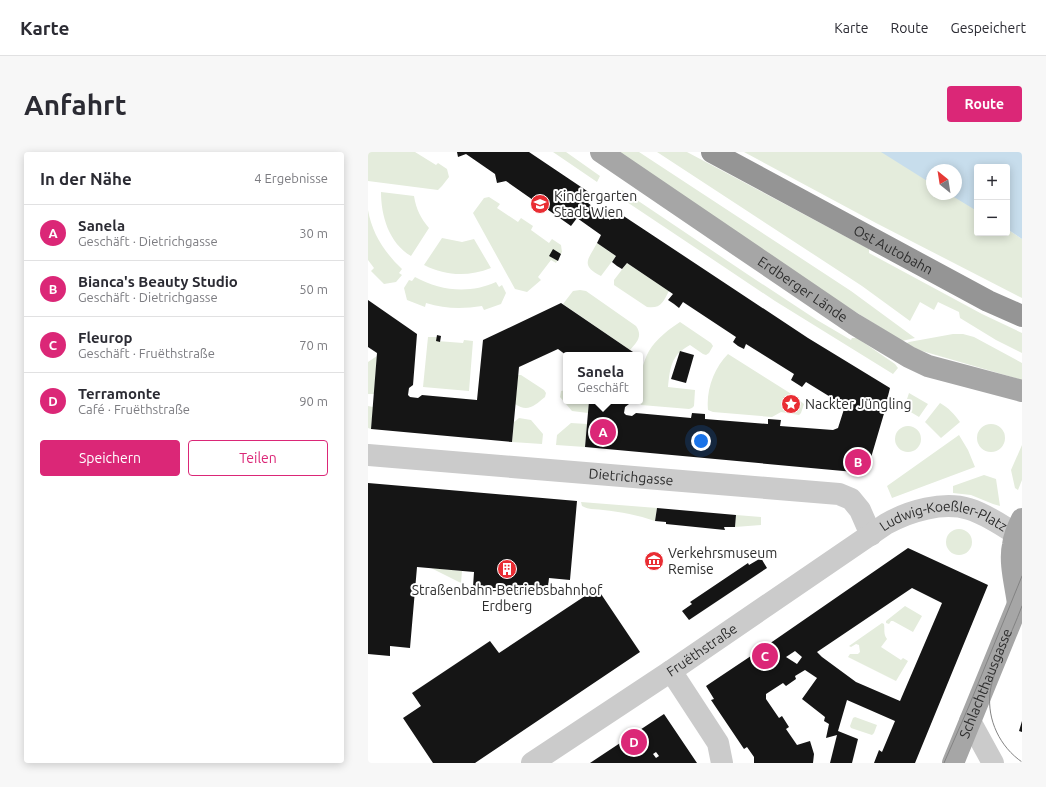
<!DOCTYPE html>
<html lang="de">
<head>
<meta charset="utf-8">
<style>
	:root { --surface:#fff; --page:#f7f7f7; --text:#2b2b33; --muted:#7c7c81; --line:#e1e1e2; --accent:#db2777 }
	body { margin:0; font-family:Ubuntu,sans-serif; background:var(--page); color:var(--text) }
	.controls { position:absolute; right:12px; top:12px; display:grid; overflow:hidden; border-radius:4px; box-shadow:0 2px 10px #0003 }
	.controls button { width:36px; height:36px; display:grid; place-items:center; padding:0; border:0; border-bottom:1px solid var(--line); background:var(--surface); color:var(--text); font:20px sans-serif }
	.compass { position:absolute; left:558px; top:12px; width:36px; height:36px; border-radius:50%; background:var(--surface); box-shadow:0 2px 10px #0003; rotate:330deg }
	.you { position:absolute; left:333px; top:289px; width:14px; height:14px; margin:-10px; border:3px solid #fff; border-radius:50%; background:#1a73e8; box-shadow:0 0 0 6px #1a73e833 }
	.badge { display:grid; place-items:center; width:26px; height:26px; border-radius:50%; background:var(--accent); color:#fff; font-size:13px; font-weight:700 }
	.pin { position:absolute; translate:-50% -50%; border:2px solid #fff; box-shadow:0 1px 4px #0006 }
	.popup { position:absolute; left:195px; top:200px; width:80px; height:52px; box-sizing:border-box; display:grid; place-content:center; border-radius:4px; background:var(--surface); filter:drop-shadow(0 1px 3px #0005); font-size:13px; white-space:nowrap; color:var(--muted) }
	.popup b { font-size:15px; color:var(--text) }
	.popup::after { content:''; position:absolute; left:50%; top:100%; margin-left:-8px; border:8px solid transparent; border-top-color:var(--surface) }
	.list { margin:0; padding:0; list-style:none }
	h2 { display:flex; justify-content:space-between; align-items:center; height:52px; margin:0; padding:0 16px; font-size:17px }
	h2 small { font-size:13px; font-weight:400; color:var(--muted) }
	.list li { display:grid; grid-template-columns:26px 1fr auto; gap:12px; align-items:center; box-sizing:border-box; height:56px; padding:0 16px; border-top:1px solid var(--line) }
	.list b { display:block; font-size:15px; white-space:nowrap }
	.list p { margin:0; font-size:13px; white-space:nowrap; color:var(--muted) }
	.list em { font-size:13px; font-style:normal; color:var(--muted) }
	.actions { display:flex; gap:8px; padding:12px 16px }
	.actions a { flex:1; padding:9px 0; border:1px solid var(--accent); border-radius:4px; text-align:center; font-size:14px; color:var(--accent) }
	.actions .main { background:var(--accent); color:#fff }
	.map { position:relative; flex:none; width:654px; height:611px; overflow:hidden; border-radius:4px }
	header { display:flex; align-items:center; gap:24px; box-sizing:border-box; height:56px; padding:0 20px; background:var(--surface); border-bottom:1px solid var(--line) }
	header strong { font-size:19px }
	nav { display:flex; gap:22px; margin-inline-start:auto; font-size:14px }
	.intro { display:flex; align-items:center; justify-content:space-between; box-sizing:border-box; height:96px; padding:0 24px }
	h1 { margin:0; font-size:28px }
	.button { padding:10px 18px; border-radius:4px; background:var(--accent); color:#fff; font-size:14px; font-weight:700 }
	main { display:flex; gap:24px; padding:0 24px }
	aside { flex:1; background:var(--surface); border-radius:4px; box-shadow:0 2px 10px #0003 }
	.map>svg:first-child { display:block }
	.green { fill:#e4ecdc }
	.water { fill:#c7ddec }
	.building { fill:#151515; fill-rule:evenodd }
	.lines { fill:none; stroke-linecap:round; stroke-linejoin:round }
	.minor { stroke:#cbcbcb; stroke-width:22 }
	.primary { stroke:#a6a6a6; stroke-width:22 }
	.motorway { stroke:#959595; stroke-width:22 }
	.tram { stroke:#838383; stroke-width:1 }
	.labels { text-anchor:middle; stroke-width:4; stroke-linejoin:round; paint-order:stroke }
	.poi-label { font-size:14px; fill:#2e2e2e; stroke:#fff; text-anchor:start }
	.street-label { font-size:14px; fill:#2e2e2e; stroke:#fff }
</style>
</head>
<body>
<header>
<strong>Karte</strong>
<nav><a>Karte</a><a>Route</a><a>Gespeichert</a></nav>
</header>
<div class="intro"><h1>Anfahrt</h1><a class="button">Route</a></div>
<main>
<aside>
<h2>In der Nähe<small>4 Ergebnisse</small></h2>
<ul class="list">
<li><span class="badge">A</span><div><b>Sanela</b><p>Geschäft · Dietrichgasse</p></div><em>30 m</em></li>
<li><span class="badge">B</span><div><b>Bianca's Beauty Studio</b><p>Geschäft · Dietrichgasse</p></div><em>50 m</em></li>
<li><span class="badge">C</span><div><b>Fleurop</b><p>Geschäft · Fruëthstraße</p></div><em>70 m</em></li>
<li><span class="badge">D</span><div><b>Terramonte</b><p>Café · Fruëthstraße</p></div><em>90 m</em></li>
</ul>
<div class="actions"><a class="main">Speichern</a><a>Teilen</a></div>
</aside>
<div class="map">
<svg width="654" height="611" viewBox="0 0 654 611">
	<rect width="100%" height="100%" fill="#fff"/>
	<path class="green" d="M0 0H47L68 13 70 11 79 17 81 25 74 34 70 38 0 29Z
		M185 0H198L232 24 229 30Z
		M245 0H271L483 139 547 186 534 189 408 110Z
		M289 0H319L501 97V101L614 162 654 181V201L628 188 592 166 591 160 570 150 566 158 552 150 542 169 494 134Z
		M376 0H520L564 28V42H585L609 57V81H639V77L654 87V146L508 71Z
		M254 38 379 122 449 168 483 188 484 186H489L527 212 530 216 525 222 407 149 250 44Z
		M13 40 46 44C48 57 53 67 61 76L43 104C21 91 13 64 13 40Z
		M121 45 132 52 129 56 150 70 153 66 165 74 163 78 181 91 184 87 193 93 194 100 188 111 183 108 170 125 173 128 159 140 147 137 105 61 116 46Z
		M0 58C4 81 16 100 34 117L31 121 34 123 28 130 16 132 3 119 6 116 0 108Z
		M74 86 94 90 106 87 123 116C100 125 78 124 56 113Z
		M229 91 248 104 233 124C212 113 220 108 229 91Z
		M259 111 301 139C295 150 293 157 279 155L246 133V128Z
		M47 125C72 139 102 142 128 130L131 135 134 133 138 141 133 152 116 158 114 154C95 157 77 157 58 151L57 155 39 148 36 136 41 128 44 129Z
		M212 138 218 139 268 174C275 184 269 190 262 198L195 152 205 139Z
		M312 170 315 172 343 191 345 194 341 201 338 203 335 202 322 193C303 203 302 216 300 235L327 238 326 254 324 256 321 257 273 253 271 249H272C272 209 277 193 312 170Z
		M585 182H595L606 185 654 211V228L554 199 539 194V191L541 190Z
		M60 185H69V189L95 191 96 188 105 189 101 239 55 235Z
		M360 202 425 243 436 252 433 261 431 263 413 260 404 265 345 260 340 258C338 238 346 216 360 202Z
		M9 204 6 242H0V210Z
		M150 223H153L176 238 178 241 177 245C167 253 160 261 147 252Z
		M198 238V249H221L220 261 204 259 192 245 193 239Z
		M541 241 560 252 551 265 536 256Z
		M572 251C581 256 586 262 592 270L573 286 557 270Z
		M0 254 5 255 3 277 0 276Z
		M151 266 163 268 175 282 174 292 144 290 146 270Z
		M203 271 219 272 217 295 188 293 189 283Z
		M609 286a14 14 0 1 1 28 0a14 14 0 1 1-28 0Z
		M527 287a13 13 0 1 1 26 0a13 13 0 1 1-26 0Z
		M591 283 600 298 607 315 524 346 519 334Z
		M654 293V328L650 338 647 336 643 318Z
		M616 323 628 327 632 354 625 352 603 343 585 341V334Z
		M213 350 289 356 287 369C270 363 253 360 235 358 228 357 221 358 214 354Z
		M368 363 393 365V373L367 375Z
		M578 390a13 13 0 1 1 26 0a13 13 0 1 1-26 0Z
		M63 416 94 419 93 431Z
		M537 454 554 464 545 480 525 469H523L521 472 518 471V469Z
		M514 471 516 472C517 477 515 482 519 487L513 495 533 508 535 506 540 509 528 529 480 505 482 502H490L492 500 491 493 488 492 483 495 481 494Z
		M487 565 509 573 506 581 504 583 483 576 482 574 485 566Z"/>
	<path class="water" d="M513 0H654V87L639 77V15H609V59L581 42H588V18H564V32Z"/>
	<path class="building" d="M89 0H161L225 43 220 51 242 68 248 59 440 186 522 236 519 248H520L502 309 501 308 497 321 217 295 221 249H261V252L257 255 256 261 258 263 264 264 268 261 323 266 324 261 337 262V267L400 272V267L413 268 412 274 465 278 470 276 477 254 438 230 434 235 423 228 426 222 378 192 376 197 370 194 365 190 368 185 315 150 311 156 306 152 300 148 305 142 259 111 254 117 249 114 244 110 248 104 229 91 233 83 209 66 203 74 176 55 167 57 165 48 138 29 129 31 127 22 98 2 90 5Z
		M185 97 193 102 190 109 181 104Z
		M0 148 49 182 45 233 41 236 40 243 42 245 50 246 54 243 109 248 115 188 193 151 262 198 265 200V203H198L190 197 151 215 144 290 3 277 9 201 0 195Z
		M69 183 73 184 72 190 68 189Z
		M312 199 326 203 318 231 303 227Z
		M0 331 209 349 202 428 181 426 180 435 160 433V440L105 435 106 420 49 415 42 496 22 494V504L0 502Z
		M289 356 368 363 367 375H356L357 378 298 372V370L287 369Z
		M540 396 620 433 547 611H506L511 598 514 600 527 569 479 548 470 579 490 587 484 611H462L469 583 458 586 461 572 456 569 457 565 434 547 449 526 437 518 427 524 428 527 418 534 415 531 398 542V547L411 566 414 564 421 575 418 577 429 593 442 589 446 602 445 611H386V605L379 595 376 597 343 548 346 547 338 534 401 492ZM544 436 574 451 532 549 488 530 454 505 449 500ZM427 499 434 505 429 512 418 505Z
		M393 406 399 416 321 468 314 459 324 452 322 450 380 411 381 413Z
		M229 436 272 500 107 611H65L35 566 53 554 44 541 122 489 131 501Z
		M296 562 329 611H222L234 603ZM288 600 291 604 288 606 285 602Z
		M654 569V580L651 579Z"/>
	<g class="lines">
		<g class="minor">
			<path id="s1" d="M0 303 471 342 483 347 492 358 503 383"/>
			<path d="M303 519 350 591 354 611"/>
			<path d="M602 569 625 611"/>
			<path id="s2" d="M164 611 303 519 518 372C541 359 575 349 601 357 618 362 633 373 648 382"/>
		</g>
		<g class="primary">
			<path id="s3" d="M233 0 486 172 541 205 560 214 654 239"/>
			<path d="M650 452C648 435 641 410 645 393 646 384 650 375 654 367"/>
			<path id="s4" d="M585 611 650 452 654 448"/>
		</g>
		<path class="motorway" id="s5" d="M344 0 620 149 654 164"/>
		<path class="tram" d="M654 454C648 470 641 485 635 500 630 513 624 526 622 541 619 568 632 595 654 610
			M576 611 601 554 654 424"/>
	</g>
	<defs>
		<g id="school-disc" transform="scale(1)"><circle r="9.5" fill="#e92d33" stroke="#fff"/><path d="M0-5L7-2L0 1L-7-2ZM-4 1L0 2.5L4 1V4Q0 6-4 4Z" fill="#fff"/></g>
		<g id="sight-disc" transform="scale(1)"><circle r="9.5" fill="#e92d33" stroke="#fff"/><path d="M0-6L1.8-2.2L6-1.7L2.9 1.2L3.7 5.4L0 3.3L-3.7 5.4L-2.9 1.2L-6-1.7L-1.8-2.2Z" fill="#fff"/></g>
		<g id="museum-disc" transform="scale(1)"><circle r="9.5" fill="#e92d33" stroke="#fff"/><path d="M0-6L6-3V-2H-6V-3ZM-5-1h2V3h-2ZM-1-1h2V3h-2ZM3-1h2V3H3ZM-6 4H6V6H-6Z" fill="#fff"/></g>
		<g id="building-disc" transform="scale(1)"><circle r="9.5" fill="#e92d33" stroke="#fff"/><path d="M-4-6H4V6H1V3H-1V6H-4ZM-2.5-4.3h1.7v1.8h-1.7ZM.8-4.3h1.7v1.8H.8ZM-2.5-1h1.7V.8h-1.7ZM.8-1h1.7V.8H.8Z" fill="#fff"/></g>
	</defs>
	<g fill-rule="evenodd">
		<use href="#school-disc" x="172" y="52"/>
		<use href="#sight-disc" x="423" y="252"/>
		<use href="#museum-disc" x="286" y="409"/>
		<use href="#building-disc" x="139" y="417"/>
	</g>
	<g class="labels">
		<g class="poi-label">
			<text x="186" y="49">Kindergarten<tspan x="186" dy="16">Stadt Wien</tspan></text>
			<text x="437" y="257">Nackter Jüngling</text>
			<text x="300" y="406">Verkehrsmuseum<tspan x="300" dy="16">Remise</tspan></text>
			<text x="139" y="443" text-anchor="middle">Straßenbahn-Betriebsbahnhof<tspan x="139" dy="16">Erdberg</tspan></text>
		</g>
		<g class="street-label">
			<text dy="5" stroke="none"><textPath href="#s5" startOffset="206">Ost Autobahn</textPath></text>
			<text dy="5" stroke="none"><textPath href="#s3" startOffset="244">Erdberger Lände</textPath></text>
			<text dy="5" stroke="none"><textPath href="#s1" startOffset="264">Dietrichgasse</textPath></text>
			<text dy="5" stroke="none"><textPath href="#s2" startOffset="488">Ludwig-Koeßler-Platz</textPath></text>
			<text dy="5" stroke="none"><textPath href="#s2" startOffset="204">Fruëthstraße</textPath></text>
			<text dy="5" stroke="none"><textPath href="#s4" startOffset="86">Schlachthausgasse</textPath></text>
		</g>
	</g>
</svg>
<div class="controls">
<button>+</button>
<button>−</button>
</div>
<svg class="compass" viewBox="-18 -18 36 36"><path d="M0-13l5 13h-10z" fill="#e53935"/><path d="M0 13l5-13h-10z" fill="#7c7c81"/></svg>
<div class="you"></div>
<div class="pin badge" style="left:235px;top:280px">A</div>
<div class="popup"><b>Sanela</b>Geschäft</div>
<div class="pin badge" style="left:490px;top:310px">B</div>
<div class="pin badge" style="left:397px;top:504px">C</div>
<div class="pin badge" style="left:266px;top:590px">D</div>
</div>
</main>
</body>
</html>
